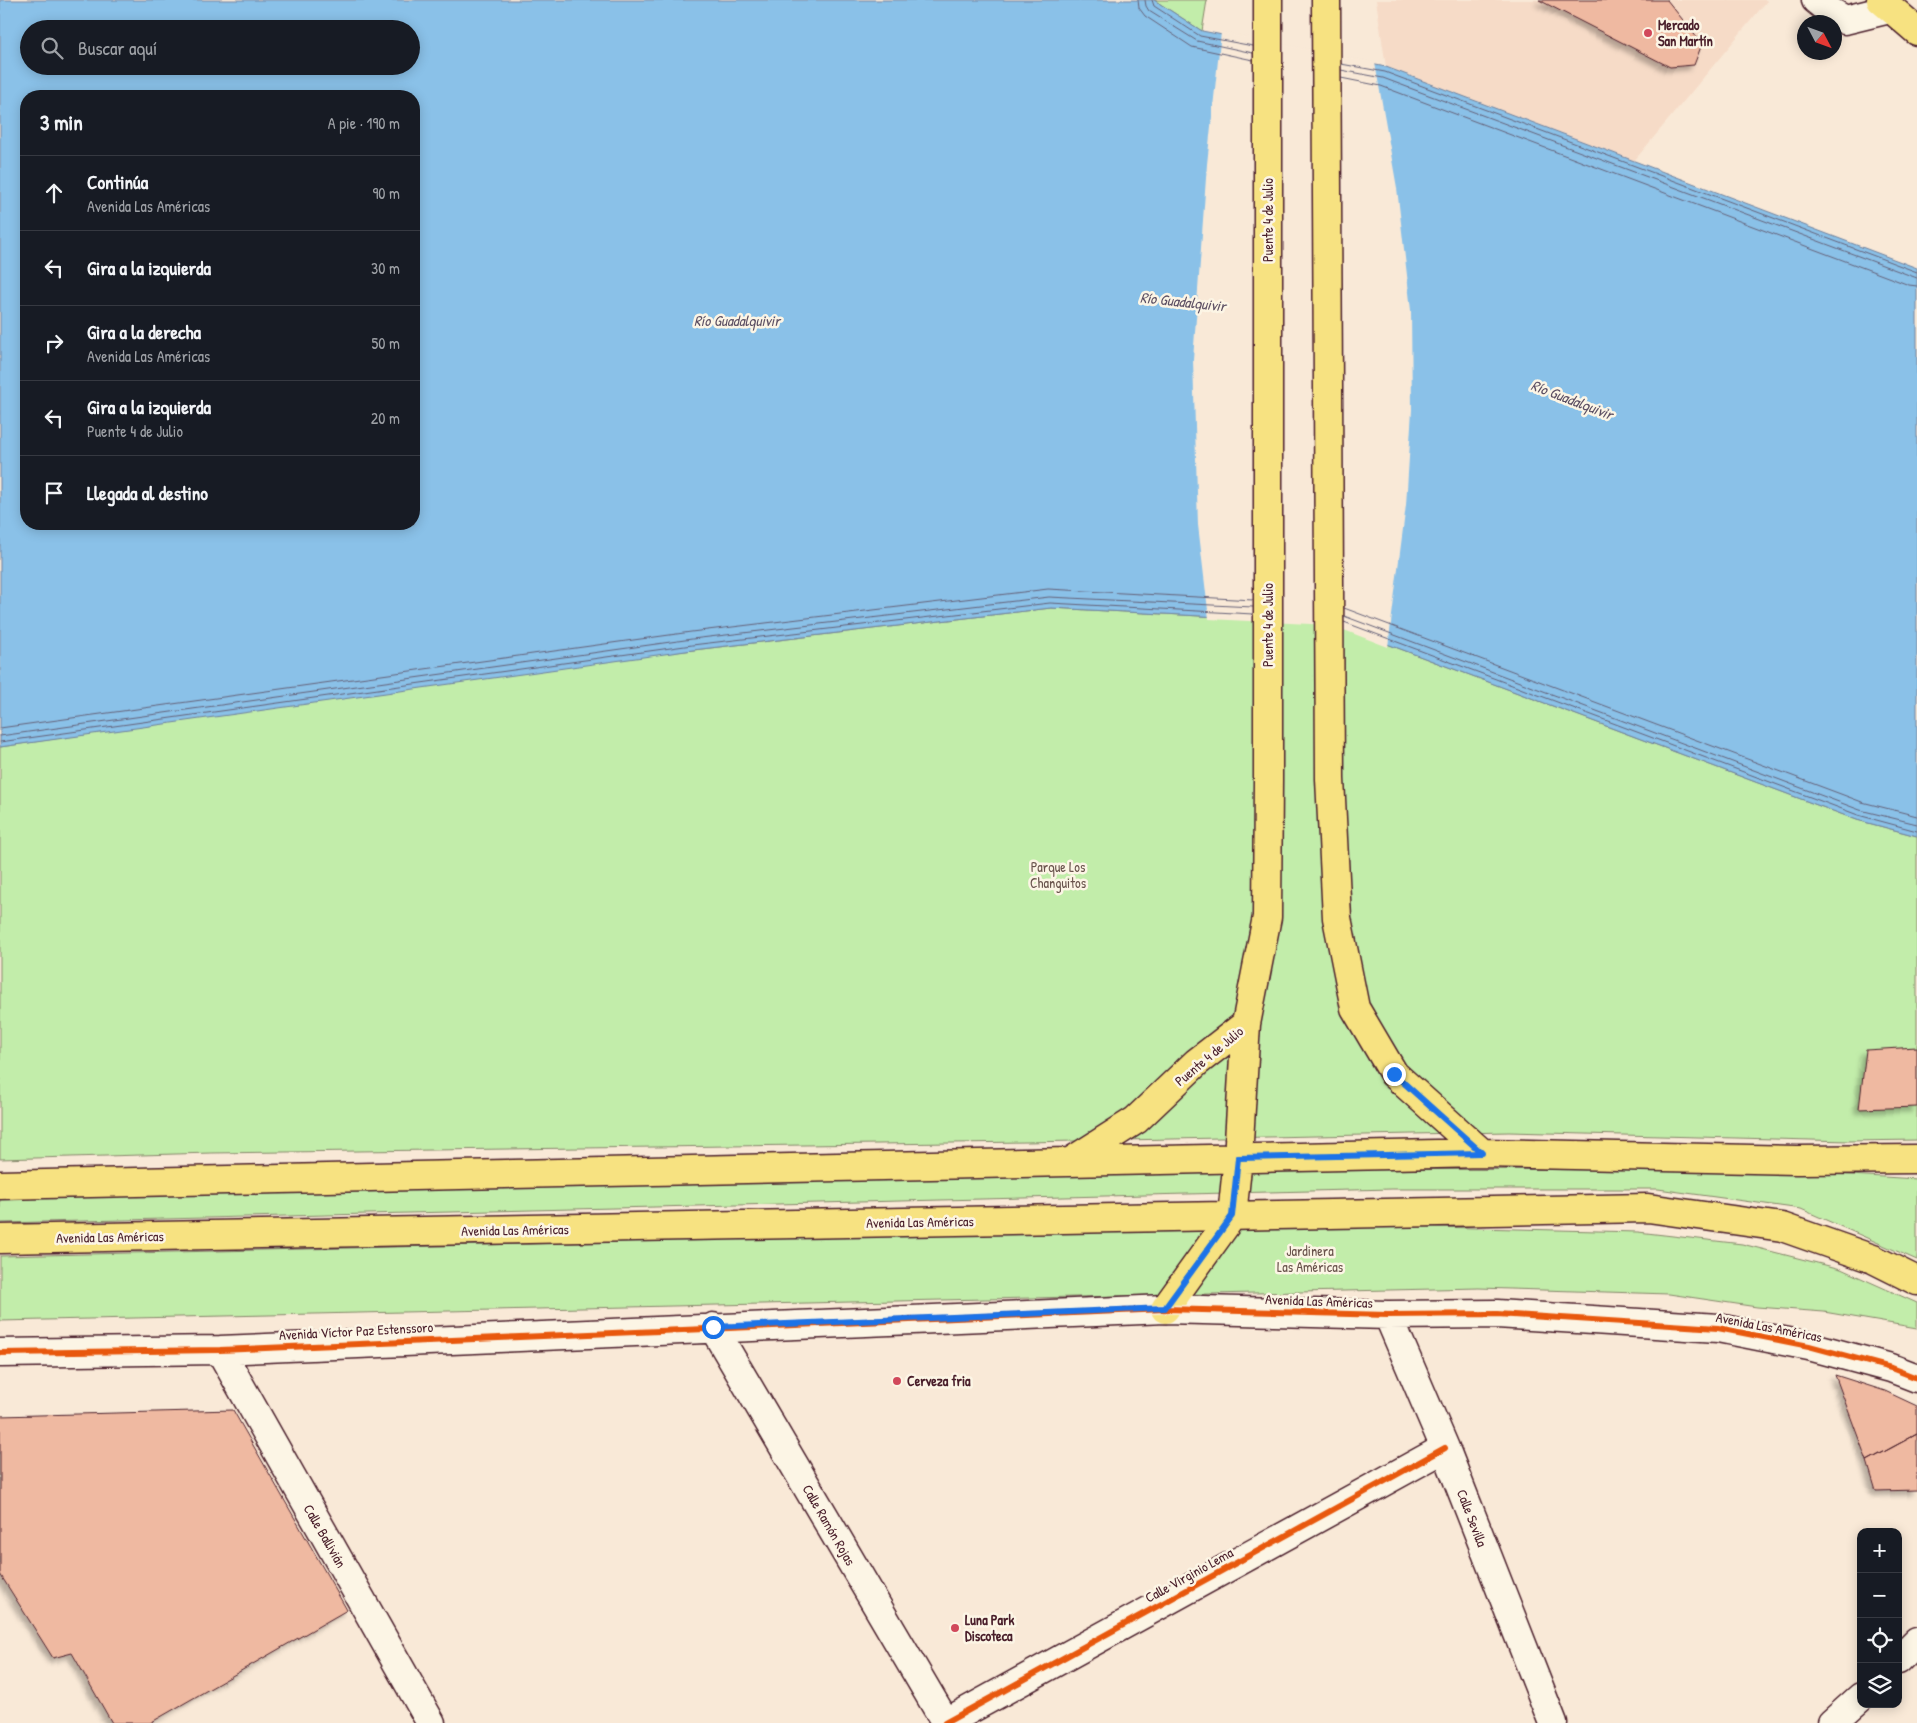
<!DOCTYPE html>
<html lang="es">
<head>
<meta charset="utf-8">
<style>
	:root { --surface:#171b24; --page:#20242c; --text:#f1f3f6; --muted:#9ea1a6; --line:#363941 }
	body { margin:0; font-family:"Patrick Hand",sans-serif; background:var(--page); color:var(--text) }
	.controls { position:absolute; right:15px; bottom:15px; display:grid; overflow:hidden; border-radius:10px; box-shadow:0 2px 12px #0003 }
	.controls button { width:45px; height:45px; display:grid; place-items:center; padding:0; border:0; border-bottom:1px solid var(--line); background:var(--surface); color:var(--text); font:25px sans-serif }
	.compass { position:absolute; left:1797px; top:15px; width:45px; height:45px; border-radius:50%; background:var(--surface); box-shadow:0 2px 12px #0003; rotate:131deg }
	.stop { position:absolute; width:15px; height:15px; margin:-11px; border:4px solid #1a73e8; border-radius:50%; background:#fff }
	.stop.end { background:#1a73e8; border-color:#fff; box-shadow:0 1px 5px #0008 }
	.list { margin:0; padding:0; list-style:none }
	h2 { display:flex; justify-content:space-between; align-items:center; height:65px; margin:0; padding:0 20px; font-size:21px }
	h2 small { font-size:16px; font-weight:400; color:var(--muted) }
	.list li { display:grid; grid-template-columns:32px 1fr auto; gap:15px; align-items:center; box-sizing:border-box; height:75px; padding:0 20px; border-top:1px solid var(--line) }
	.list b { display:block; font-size:19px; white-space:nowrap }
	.list p { margin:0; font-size:16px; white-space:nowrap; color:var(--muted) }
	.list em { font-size:16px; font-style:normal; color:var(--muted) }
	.icon { flex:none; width:28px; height:28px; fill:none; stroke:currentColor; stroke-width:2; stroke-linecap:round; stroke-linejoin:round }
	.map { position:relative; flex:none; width:1917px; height:1723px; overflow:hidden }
	.search { position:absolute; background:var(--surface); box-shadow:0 2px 12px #0003; left:20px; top:20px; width:400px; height:55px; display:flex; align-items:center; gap:12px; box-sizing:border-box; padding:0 18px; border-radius:28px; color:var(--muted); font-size:19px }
	.panel { position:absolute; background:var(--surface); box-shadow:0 2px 12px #0003; left:20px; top:90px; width:400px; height:440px; border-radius:20px }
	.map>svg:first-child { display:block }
	.built { fill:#f6dbc7 }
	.green { fill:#c2edaa; stroke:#86866a }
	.water { fill:#8ac1e8; stroke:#70809c; fill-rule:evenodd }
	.pier { fill:#f9e9d7 }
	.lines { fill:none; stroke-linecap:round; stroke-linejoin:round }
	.shore { stroke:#646077; stroke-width:1 }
	.building { fill:#efb9a1; stroke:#4a1f2b; filter:url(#shadow) }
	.minor-casing { stroke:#4a1f2b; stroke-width:31 }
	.major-casing { stroke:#4a1f2b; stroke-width:31 }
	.minor { stroke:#fcf5e5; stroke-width:28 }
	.major { stroke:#f7e281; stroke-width:28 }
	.cycleway-casing { stroke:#fcf5e5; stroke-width:9 }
	.cycleway { stroke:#e8590c; stroke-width:6 }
	.route { stroke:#1a73e8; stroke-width:6 }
	.poi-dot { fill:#d1495b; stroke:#fcf5e5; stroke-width:2 }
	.labels { text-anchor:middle; stroke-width:5; stroke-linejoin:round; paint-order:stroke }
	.poi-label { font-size:14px; font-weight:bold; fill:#4a1f2b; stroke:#fcf5e5; text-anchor:start }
	.street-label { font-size:14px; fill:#4a1f2b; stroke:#fcf5e5 }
	.park-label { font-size:14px; fill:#68524b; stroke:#fcf5e5 }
	.water-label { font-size:15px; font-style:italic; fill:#5d5064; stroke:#fcf5e5 }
</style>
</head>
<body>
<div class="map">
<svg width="1917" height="1723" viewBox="0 0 1917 1723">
	<defs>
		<filter id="shadow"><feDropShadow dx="-4.5" dy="4.5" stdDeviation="2.5" flood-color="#0004"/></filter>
	</defs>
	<rect width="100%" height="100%" fill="#f9e9d7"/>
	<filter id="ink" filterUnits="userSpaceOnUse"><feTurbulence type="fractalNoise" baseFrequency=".02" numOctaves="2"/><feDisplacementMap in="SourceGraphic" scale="10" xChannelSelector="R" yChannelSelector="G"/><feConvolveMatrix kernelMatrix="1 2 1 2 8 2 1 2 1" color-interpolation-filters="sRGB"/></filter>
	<g filter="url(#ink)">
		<path class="built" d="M1376 0H1766L1767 1 1634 161 1386 67Z"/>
		<path class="green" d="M1154 0H1207L1202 31Z
			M1051 608 1331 623 1857 820 1917 836V1140L1849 1141 1509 1132 1027 1142 211 1153 0 1159V747L523 670Z
			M1748 1169 1917 1179V1260L1801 1209 1658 1189H1392L0 1223V1198L1170 1170Z
			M1353 1225 1638 1232 1742 1244 1841 1269 1917 1303V1328L1824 1312 1757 1307 1669 1294 1479 1288 0 1321V1256Z"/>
		<path class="water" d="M0 0H1154L1202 31 1386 67 1917 268V836L1857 820 1331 623 1051 608 693 650 0 747ZM29 29H411V66H29ZM26 96H414V524H26Z"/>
		<path class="pier" d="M1221 32 1375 63 1397 188 1411 310 1412 410 1406 505 1388 647 1331 625 1209 619 1198 525 1193 360 1207 164Z"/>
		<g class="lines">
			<path class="shore" d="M1138 0 1139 8 1145 16 1192 47 1253 60
				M1145 0 1146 6 1149 11 1197 41 1253 53
				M1152 0 1154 6 1200 36 1253 46
				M1341 64 1385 72 1917 272
				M1341 70 1383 78 1917 278
				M1341 78 1381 86 1909 285 1917 286
				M1344 608 1862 802 1917 816
				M1344 616 1860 810 1917 824
				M1344 622 1858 815 1917 831
				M0 728 691 632 1048 589 1253 600
				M0 736 692 639 1049 597 1253 607
				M0 742 692 645 1050 603 1253 614"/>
		</g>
		<path class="building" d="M1539 0H1667L1702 44 1694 65 1670 67Z
			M1917 1047V1107L1859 1109 1866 1050Z
			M1835 1375 1885 1391 1917 1406V1434L1867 1461Z
			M233 1410 347 1610 150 1723H112L72 1653 53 1658 0 1574V1416Z
			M1917 1434V1490L1876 1491 1867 1461Z"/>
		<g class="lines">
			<g class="minor-casing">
				<path id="minor" d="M1816 0 1831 12 1845 20 1890 9
					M1388 1315 1445 1448 1553 1723
					M713 1327 946 1723
					M220 1350 431 1723
					M0 1353 220 1350 1165 1309 1388 1315 1497 1314 1718 1328 1809 1346 1891 1368 1917 1378
					M1898 1660 1917 1641
					M945 1723 1445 1448
					M1832 1723 1861 1697"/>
			</g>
			<g class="major-casing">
				<path id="major" d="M1326 0 1330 779 1337 918 1355 1008 1394 1074 1482 1153
					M1881 0 1917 31
					M1070 1162 1136 1120 1197 1062 1246 1024 1267 917 1268 780V0
					M0 1185 1482 1153 1797 1160 1917 1159
					M0 1239 1648 1208 1782 1227 1873 1259 1917 1281
					M1165 1309 1232 1216 1238 1158 1246 1024"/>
			</g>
			<use href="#minor" class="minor"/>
			<use href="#major" class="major"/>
			<g class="cycleway-casing">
				<path id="cycleway" d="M0 1353 220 1350 1165 1309 1388 1315 1497 1314 1718 1328 1809 1346 1891 1368 1917 1378
					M945 1723 1445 1448"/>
			</g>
			<use href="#cycleway" class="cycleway"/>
		</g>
	</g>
	<g class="lines" filter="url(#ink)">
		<path class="route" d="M713 1327 1165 1308 1232 1216 1238 1158 1482 1153 1394 1074"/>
	</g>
	<g class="poi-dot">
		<circle cx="1648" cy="33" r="5"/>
		<circle cx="897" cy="1381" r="5"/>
		<circle cx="955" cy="1628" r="5"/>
	</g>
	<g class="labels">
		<g class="poi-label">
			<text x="1658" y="30">Mercado<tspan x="1658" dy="16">San Martín</tspan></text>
			<text x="907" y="1386">Cerveza fria</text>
			<text x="965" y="1625">Luna Park<tspan x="965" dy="16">Discoteca</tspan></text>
		</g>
		<g class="street-label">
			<text transform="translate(1268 220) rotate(-90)" y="5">Puente 4 de Julio</text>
			<text transform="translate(1268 625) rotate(-90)" y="5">Puente 4 de Julio</text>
			<text transform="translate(1209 1056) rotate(-40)" y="5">Puente 4 de Julio</text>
			<text transform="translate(920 1222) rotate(-1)" y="5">Avenida Las Américas</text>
			<text transform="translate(515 1230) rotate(-1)" y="5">Avenida Las Américas</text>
			<text transform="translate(110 1237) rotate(-1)" y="5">Avenida Las Américas</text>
			<text transform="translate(1319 1301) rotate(2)" y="5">Avenida Las Américas</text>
			<text transform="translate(1769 1327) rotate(11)" y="5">Avenida Las Américas</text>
			<text transform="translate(356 1331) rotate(-3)" y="5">Avenida Víctor Paz Estenssoro</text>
			<text transform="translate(1472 1518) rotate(69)" y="5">Calle Sevilla</text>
			<text transform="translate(829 1525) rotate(60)" y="5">Calle Ramón Rojas</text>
			<text transform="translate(325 1536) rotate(60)" y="5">Calle Ballivián</text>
			<text transform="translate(1189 1575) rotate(-29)" y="5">Calle Virginio Lema</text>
		</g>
		<g class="park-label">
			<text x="1058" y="872">Parque Los<tspan x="1058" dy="16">Changuitos</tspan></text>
			<text x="1310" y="1256">Jardinera<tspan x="1310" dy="16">Las Américas</tspan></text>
		</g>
		<g class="water-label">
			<text transform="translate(1183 302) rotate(6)" y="5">Río Guadalquivir</text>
			<text x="737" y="326">Río Guadalquivir</text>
			<text transform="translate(1572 400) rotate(21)" y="5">Río Guadalquivir</text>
		</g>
	</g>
</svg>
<div class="controls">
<button>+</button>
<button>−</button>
<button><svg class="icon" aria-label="locate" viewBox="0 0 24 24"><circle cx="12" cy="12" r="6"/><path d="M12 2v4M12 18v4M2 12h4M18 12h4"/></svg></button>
<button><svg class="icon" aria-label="layers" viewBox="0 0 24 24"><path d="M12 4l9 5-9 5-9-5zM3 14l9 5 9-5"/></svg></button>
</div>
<svg class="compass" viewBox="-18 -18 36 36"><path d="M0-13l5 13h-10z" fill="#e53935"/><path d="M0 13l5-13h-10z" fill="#9ea1a6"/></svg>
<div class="stop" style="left:713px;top:1327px"></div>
<div class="stop end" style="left:1394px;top:1074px"></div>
<div class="search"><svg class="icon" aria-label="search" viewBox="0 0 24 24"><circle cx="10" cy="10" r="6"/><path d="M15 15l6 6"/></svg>Buscar aquí</div>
<section class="panel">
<h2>3 min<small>A pie · 190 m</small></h2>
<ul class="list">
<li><svg class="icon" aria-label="ahead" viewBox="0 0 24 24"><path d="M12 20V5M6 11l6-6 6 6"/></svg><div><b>Continúa</b><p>Avenida Las Américas</p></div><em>90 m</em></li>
<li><svg class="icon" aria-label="left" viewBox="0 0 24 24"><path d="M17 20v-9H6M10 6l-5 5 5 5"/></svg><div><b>Gira a la izquierda</b></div><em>30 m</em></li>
<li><svg class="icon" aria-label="right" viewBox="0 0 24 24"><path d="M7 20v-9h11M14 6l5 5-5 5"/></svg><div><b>Gira a la derecha</b><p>Avenida Las Américas</p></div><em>50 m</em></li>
<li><svg class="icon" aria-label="left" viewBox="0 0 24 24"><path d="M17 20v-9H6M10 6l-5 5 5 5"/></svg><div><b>Gira a la izquierda</b><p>Puente 4 de Julio</p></div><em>20 m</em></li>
<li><svg class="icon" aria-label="arrive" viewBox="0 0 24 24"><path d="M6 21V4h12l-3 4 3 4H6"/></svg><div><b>Llegada al destino</b></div></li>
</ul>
</section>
</div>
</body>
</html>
